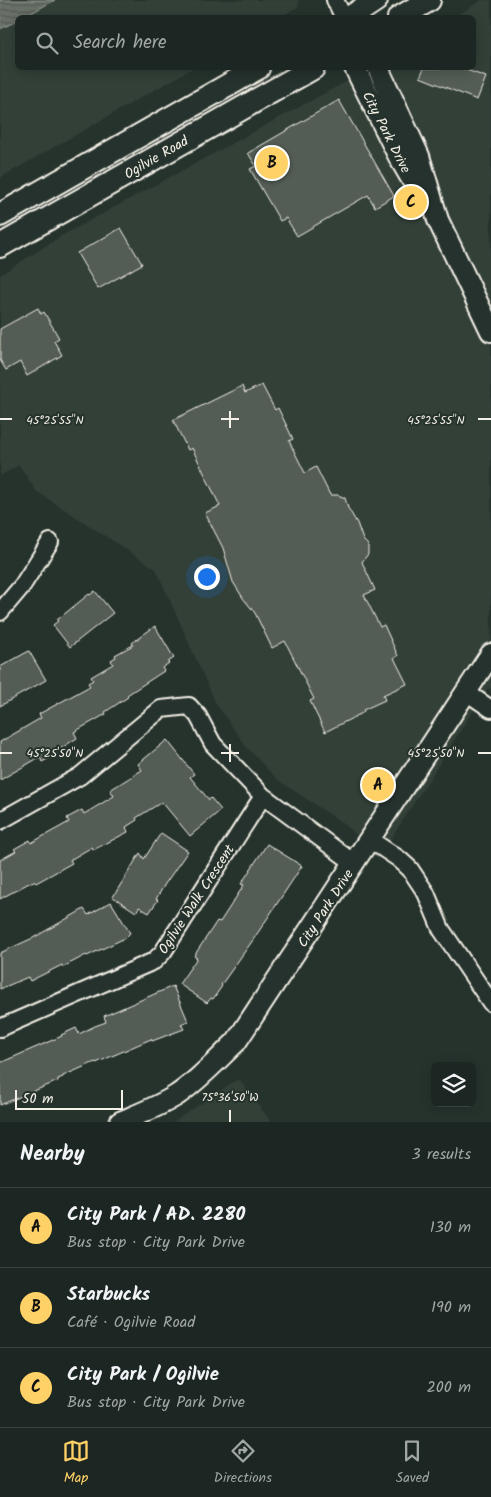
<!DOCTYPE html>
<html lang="en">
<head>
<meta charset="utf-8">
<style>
	:root { --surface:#1c2622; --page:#29322f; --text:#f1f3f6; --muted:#a0a5a5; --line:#3a4340; --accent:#ffd166 }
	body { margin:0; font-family:Kalam,sans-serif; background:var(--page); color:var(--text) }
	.controls { position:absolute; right:15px; bottom:15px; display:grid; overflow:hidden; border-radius:8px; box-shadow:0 2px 12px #0003 }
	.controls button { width:45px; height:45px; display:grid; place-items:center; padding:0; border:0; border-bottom:1px solid var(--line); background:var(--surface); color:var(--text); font:25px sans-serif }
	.scale { position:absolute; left:15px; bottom:12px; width:108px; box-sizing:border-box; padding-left:5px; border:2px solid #f4f1e8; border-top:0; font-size:14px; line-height:18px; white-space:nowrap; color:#f4f1e8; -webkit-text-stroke:4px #26332d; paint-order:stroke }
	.you { position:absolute; left:206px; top:576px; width:18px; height:18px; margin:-12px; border:4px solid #fff; border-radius:50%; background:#1a73e8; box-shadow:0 0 0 8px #1a73e833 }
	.badge { display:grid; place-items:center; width:32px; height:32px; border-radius:50%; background:var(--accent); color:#111; font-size:16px; font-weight:700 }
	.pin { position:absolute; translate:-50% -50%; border:2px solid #fff; box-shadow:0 1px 5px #0006 }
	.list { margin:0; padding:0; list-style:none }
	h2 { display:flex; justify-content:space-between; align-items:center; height:65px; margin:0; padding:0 20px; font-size:21px }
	h2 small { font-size:16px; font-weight:400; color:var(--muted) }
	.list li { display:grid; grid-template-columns:32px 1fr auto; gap:15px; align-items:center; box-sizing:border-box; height:80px; padding:0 20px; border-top:1px solid var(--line) }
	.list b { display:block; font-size:19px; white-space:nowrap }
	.list p { margin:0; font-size:16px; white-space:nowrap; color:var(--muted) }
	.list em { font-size:16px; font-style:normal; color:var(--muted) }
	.icon { flex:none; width:28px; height:28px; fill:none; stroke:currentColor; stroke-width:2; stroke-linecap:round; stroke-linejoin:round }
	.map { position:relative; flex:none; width:491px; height:1122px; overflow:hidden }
	.search { position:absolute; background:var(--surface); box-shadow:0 2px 12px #0003; left:15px; right:15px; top:15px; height:55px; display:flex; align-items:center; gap:12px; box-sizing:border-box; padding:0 18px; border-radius:8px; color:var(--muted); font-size:19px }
	.sheet { height:305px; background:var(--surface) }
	nav { display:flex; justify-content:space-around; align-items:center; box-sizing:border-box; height:70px; border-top:1px solid var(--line); background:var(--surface); font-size:14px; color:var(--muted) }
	nav a { display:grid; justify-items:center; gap:2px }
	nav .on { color:var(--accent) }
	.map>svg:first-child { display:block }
	.built { fill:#333f39 }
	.water { fill:url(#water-rules); stroke:#9fa39b }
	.building { fill:#525c55; stroke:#f4f1e8 }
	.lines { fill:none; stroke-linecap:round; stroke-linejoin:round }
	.minor-casing { stroke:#f4f1e8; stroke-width:20 }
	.tertiary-casing { stroke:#f4f1e8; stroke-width:24 }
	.secondary-casing { stroke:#f4f1e8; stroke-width:26 }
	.minor { stroke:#26332d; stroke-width:16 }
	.tertiary { stroke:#26332d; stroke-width:20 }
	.secondary { stroke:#26332d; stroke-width:22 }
	.ticks { fill:none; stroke:#f4f1e8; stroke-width:2 }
	.labels { text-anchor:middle; stroke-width:4; stroke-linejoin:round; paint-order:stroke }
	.street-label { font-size:14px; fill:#f4f1e8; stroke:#26332d }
	.ticks-label { font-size:12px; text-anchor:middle; fill:#f4f1e8; stroke:#26332d; stroke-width:4; stroke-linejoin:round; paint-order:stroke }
</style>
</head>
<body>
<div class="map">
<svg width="491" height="1122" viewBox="0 0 491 1122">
	<defs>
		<pattern id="water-rules" width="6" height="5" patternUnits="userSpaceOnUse" patternTransform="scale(1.25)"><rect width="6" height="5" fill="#676f68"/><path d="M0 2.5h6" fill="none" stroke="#565a55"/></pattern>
	</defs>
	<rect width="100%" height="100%" fill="#26332d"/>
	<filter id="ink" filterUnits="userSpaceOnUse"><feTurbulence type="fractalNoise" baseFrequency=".02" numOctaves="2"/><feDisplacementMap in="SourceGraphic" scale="10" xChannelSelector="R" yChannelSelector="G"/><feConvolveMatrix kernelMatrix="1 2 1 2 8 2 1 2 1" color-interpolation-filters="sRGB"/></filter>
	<g filter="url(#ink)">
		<path class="built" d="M0 0H299L298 7 280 17 18 18V68H193L0 178Z
			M482 0H491V690L488 688 380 856 344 824 278 780 247 748 215 702 156 569 36 491 19 465 0 476V275L63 235 340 85 370 68H474V18L454 17Z
			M239 1079 271 1122H173L238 1079Z"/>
		<path class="water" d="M0 0H55L24 17 18 18 17 21 0 29Z"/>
		<path class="building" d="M424 68H461L486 77 477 100 420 77Z
			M339 100 394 196 375 207 368 195 297 236 286 218 280 221 250 169 256 166 248 153Z
			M121 228 142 264 98 289 77 253Z
			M38 308 41 314 44 312 59 338 54 341 62 355 27 376 20 362 6 370 0 360V329Z
			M262 385 275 410 278 408 293 439 289 441 305 473 316 467 330 495H338L345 498 348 508 357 523 363 540 368 545V554L362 562 375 590 364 595 380 627 384 625 398 656 394 658 407 684 383 695 385 700 363 710 364 712 325 732 310 701 314 699 285 641 272 648 255 613 243 598 233 582 223 548 205 513 220 506 192 448 188 450 173 420 242 386 245 393Z
			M95 591 113 613 70 647 53 625 58 621 57 620 89 594 90 595Z
			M155 626 174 658 168 662 169 663 162 668 164 671 127 695 128 697 105 712 106 714 74 732 77 738 55 752 57 754 42 762 40 757 0 780V742L41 718 39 714 90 686 88 683 93 680 91 677 113 664 111 660 116 657 115 655 133 645 132 643Z
			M29 651 46 680 0 706V667Z
			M167 740 194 774 190 777 209 800 211 798 221 810 190 836 162 802 136 818 137 820 126 827 128 832 93 850 92 847 70 860 72 863 36 883 34 881 29 883 0 899V860L16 851 14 849 30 840 31 843 69 822 67 818 82 810 84 814 114 796 110 790 142 770 138 764Z
			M161 833 188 851 165 884 156 899 158 900 149 913 139 907 136 912 113 897 140 853 144 859Z
			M267 844 302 866 253 940 221 985 222 986 213 999 211 998 207 1003 179 984 197 958 194 956 217 921 220 922 244 885 241 884Z
			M111 902 130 933 125 938 87 956 86 955 63 967 62 965 30 981 28 977 0 989V953L33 938 84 909 88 915Z
			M173 986 188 1021 181 1024 184 1029 152 1041 151 1039 96 1063 95 1062 63 1076V1077L58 1079V1081L0 1105V1063L62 1036 61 1035 76 1028 79 1034 95 1026 106 1022 104 1016Z"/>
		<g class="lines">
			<g class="minor-casing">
				<path id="minor" d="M335 0 344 18
					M0 612 22 586 50 542
					M466 692 491 709
					M0 821 80 776 161 709 189 706 198 716 213 744 263 796 354 863
					M369 839 399 859 410 869 426 893 441 929 491 1003
					M0 1028 154 961 163 952 263 796"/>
			</g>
			<g class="tertiary-casing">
				<path id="tertiary" d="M355 68 400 159 425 202
					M378 68 419 156 438 220 491 331
					M120 1122C139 1114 160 1106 177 1095 199 1080 217 1060 236 1042L491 654"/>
			</g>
			<g class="secondary-casing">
				<path id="secondary" d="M349 18 376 0
					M399 18 429 0
					M0 215 258 68
					M0 246 313 68"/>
			</g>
			<use href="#minor" class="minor"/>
			<use href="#tertiary" class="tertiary"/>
			<use href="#secondary" class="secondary"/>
		</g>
	</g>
	<path class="ticks" d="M230 411V428M0 419H12M221 419H239M478 419H491M230 744V762M0 753H12M221 753H239M478 753H491M230 1110V1122"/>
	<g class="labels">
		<g class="street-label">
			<text transform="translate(387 132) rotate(63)" y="5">City Park Drive</text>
			<text transform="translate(156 157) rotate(-30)" y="5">Ogilvie Road</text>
			<text transform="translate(196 899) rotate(-57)" y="5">Ogilvie Walk Crescent</text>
			<text transform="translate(325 908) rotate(-57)" y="5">City Park Drive</text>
		</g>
	</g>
	<g class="ticks-label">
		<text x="55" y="424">45°25'55"N</text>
		<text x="436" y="424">45°25'55"N</text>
		<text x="55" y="757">45°25'50"N</text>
		<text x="436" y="757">45°25'50"N</text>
		<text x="230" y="1101">75°36'50"W</text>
	</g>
</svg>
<div class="controls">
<button><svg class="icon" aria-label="layers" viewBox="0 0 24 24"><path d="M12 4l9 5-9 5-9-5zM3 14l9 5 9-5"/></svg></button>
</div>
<div class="scale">50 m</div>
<div class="you"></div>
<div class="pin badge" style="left:378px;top:785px">A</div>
<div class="pin badge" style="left:272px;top:163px">B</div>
<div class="pin badge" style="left:411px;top:202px">C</div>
<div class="search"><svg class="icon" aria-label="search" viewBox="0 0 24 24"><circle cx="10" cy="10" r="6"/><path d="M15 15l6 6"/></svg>Search here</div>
</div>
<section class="sheet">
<h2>Nearby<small>3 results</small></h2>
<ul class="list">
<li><span class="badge">A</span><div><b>City Park / AD. 2280</b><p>Bus stop · City Park Drive</p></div><em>130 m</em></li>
<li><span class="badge">B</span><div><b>Starbucks</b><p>Café · Ogilvie Road</p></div><em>190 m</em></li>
<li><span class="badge">C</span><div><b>City Park / Ogilvie</b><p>Bus stop · City Park Drive</p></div><em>200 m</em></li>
</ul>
</section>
<nav>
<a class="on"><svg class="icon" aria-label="map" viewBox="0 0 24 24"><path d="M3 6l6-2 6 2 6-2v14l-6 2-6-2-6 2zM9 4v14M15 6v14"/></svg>Map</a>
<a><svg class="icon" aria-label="directions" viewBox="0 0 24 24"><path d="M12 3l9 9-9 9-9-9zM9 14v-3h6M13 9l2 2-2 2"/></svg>Directions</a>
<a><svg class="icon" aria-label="saved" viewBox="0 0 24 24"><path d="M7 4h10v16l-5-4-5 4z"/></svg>Saved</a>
</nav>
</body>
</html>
